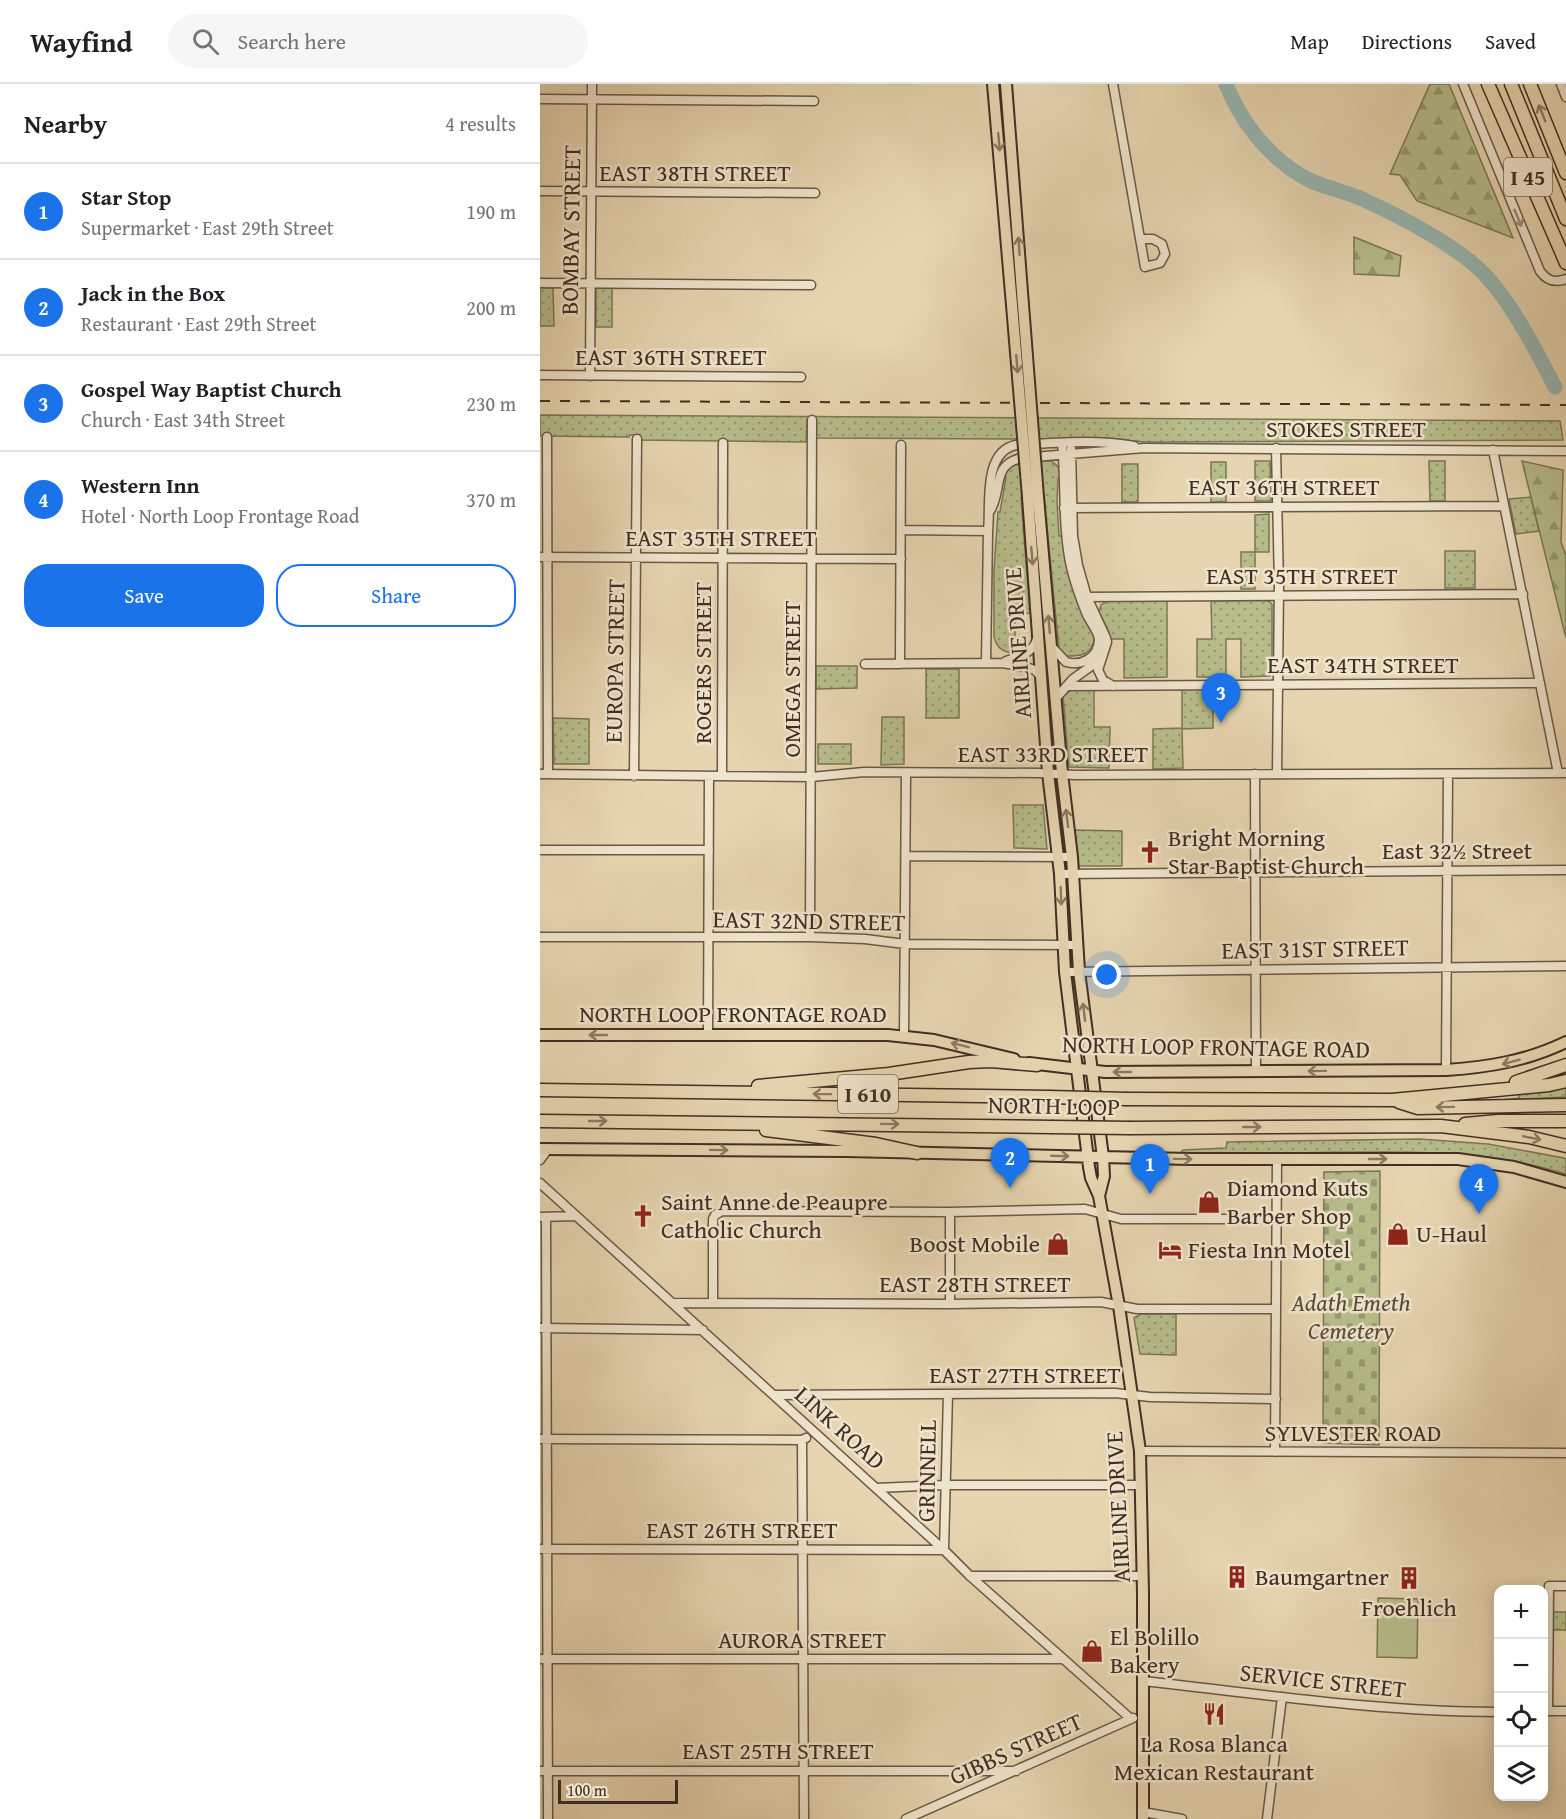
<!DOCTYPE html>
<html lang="en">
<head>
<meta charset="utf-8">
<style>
	:root { --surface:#fff; --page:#f6f6f6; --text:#202124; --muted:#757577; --line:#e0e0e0; --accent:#1a73e8 }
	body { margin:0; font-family:"Gentium Book Plus",serif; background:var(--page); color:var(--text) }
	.controls { position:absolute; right:18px; bottom:18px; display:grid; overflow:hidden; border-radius:12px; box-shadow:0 3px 15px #0003 }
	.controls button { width:54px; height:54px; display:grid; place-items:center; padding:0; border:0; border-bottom:2px solid var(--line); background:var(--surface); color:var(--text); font:30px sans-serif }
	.scale { position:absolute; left:18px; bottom:15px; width:120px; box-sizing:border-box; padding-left:6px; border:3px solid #412e23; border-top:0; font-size:16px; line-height:21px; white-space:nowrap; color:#412e23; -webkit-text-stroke:4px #efe4cc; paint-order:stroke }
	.you { position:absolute; left:567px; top:891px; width:21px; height:21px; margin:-15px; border:4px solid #fff; border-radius:50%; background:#1a73e8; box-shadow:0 0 0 9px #1a73e833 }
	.badge { display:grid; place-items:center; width:39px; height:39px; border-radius:50%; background:var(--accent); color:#fff; font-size:20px; font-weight:700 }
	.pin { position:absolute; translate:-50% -50px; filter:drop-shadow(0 2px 3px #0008) }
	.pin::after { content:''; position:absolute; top:32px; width:21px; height:18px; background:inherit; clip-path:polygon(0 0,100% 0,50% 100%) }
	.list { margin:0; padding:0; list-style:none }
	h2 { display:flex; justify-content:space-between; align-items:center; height:78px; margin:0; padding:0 24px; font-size:26px }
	h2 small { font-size:20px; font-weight:400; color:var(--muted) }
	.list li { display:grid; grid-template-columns:39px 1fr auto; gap:18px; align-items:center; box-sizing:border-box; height:96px; padding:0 24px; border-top:2px solid var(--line) }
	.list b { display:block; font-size:22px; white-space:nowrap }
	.list p { margin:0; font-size:20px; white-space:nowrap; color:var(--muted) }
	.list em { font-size:20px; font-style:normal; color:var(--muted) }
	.actions { display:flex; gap:12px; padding:18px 24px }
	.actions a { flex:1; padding:14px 0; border:2px solid var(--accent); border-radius:24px; text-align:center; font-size:21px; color:var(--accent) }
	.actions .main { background:var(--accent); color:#fff }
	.icon { flex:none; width:33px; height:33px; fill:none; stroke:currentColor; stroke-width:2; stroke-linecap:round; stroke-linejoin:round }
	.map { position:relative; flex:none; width:1026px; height:1735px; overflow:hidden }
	header { display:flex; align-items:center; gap:36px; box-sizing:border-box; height:84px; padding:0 30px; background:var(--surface); border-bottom:2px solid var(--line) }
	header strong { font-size:28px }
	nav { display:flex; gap:33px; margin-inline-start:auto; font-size:21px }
	.search { width:420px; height:54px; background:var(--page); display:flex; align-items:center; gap:15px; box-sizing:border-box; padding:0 21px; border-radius:33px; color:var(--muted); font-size:22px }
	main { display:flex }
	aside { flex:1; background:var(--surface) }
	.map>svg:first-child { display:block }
	.grass { fill:url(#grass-dots); stroke:#7c7657; stroke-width:1.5 }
	.forest { fill:url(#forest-firs); stroke:#7c7657; stroke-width:1.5 }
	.cemetery { fill:url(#cemetery-stones); stroke:#7c7657; stroke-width:1.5 }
	.green { fill:#b6bd8b; stroke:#7c7657; stroke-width:1.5 }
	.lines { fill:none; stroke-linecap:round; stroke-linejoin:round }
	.river { stroke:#97b7b2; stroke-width:15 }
	.minor-casing { stroke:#6a5846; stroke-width:11 }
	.major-casing { stroke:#412e23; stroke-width:14 }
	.highway-casing { stroke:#412e23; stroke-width:15 }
	.minor { stroke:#efe4cc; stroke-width:8 }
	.major { stroke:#e6d5b0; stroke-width:10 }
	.highway { stroke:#e6d5b0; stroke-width:12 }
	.rail { stroke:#412e23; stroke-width:2; stroke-dasharray:10 10; stroke-linecap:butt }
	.major-bridge-casing { stroke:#412e23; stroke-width:14; stroke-linecap:butt }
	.highway-bridge-casing { stroke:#412e23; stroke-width:15; stroke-linecap:butt }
	.major-bridge { stroke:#e6d5b0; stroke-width:10 }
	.highway-bridge { stroke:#e6d5b0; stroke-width:12 }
	.oneway { stroke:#8b7962 }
	.oneway2 { stroke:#988978 }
	.labels { text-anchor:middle; stroke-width:5; stroke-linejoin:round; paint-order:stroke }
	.shield { fill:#efe4cc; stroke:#756556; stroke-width:1.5 }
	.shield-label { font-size:22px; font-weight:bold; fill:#412e23 }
	.street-label { font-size:24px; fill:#412e23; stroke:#efe4cc }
	.poi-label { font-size:24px; fill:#412e23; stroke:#efe4cc; text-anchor:start }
	.park-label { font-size:24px; font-style:italic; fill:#584b38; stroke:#efe4cc }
</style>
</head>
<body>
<header>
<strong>Wayfind</strong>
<div class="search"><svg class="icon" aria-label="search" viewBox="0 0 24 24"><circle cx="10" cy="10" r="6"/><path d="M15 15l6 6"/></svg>Search here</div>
<nav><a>Map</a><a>Directions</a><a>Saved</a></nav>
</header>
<main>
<aside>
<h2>Nearby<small>4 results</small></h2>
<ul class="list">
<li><span class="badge">1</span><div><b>Star Stop</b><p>Supermarket · East 29th Street</p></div><em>190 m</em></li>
<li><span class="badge">2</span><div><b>Jack in the Box</b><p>Restaurant · East 29th Street</p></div><em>200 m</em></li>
<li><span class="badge">3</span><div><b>Gospel Way Baptist Church</b><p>Church · East 34th Street</p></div><em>230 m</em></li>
<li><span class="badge">4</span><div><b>Western Inn</b><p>Hotel · North Loop Frontage Road</p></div><em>370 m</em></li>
</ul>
<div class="actions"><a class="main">Save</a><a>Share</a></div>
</aside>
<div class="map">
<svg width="1026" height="1735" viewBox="0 0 1026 1735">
	<defs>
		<pattern id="grass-dots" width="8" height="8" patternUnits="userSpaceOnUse" patternTransform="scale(1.5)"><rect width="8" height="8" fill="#b6bd8b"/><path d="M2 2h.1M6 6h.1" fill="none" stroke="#969a71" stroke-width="1.8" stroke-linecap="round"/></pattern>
		<pattern id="forest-firs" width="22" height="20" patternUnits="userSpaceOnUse" patternTransform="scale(1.5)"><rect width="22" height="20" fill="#b6bd8b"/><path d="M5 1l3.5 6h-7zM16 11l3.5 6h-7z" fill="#969a71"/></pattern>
		<pattern id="cemetery-stones" width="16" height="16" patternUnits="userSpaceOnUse" patternTransform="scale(1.5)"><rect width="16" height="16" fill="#b6bd8b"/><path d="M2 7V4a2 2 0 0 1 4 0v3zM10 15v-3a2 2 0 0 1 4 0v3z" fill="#969a71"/></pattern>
	</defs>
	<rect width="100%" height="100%" fill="#e6d5b0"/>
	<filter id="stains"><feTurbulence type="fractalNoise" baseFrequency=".00333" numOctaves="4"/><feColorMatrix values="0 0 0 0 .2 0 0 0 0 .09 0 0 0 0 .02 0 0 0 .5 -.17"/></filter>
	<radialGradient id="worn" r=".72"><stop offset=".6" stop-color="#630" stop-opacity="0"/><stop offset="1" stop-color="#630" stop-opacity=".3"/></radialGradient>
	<path class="grass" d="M56 203H72V243H56Z
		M0 204H13L14 242H0Z
		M0 331 1020 337 1023 356 605 358 566 354 503 355 275 354 276 336H267L266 358 100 356V351H90L89 353 0 352Z
		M511 377C518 381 521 386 521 393L518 394 517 417 519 452H522C529 477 532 506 543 530 546 539 557 551 553 560 548 573 536 572 525 572L519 565 504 412 481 414 490 529 475 532V563L488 561C476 574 458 570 454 553V487L458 428H460L466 393 464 392C472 375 494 377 511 377Z
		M715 377H730L731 417H715Z
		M889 377H905V417H890Z
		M671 378H686V418H671Z
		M582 380H598V418H582Z
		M991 413 999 447 976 450 969 415Z
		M729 430V468H715V505H701V468H715V431Z
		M905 467H935V504H905Z
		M727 516 732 520V588L730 592 701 593V555H686V593H657V555H672L671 517Z
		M567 517H627V593L584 594V555H570L569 548 559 528 561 521Z
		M276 582H317V604L276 605Z
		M386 585H419V634H386Z
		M533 605H554V643H570L569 684 529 683 523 612Z
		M642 605H673V644L642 645 643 684 613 685V645L642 644Z
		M342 633H364V680L341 681Z
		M13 634 49 635V680H14Z
		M278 660H311V680H278Z
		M473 721H503L507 765 474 764Z
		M534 746 582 747V782H538Z
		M1026 1002V1013L961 1016 979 1014V1011Z
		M880 1055 948 1060 1024 1074 1026 1075V1090C931 1060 834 1069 736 1069 715 1069 658 1074 641 1068L643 1066 686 1064 687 1058Z
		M601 1230H636V1271L600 1270 594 1234Z
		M1013 1528H1026V1546H1013Z"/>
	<path class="forest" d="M890 0H909L973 154 877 117 860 91 850 90Z
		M814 153 861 172 859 192 814 190Z
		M982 377 1023 386 1021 458 1026 472V554Z"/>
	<path class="cemetery" d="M840 1087 839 1361 783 1359 784 1088Z"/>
	<path class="green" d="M838 1514 878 1515 877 1574 837 1573Z"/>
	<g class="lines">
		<path class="river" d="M686 0C700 36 726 70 760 91 777 102 801 106 820 114 855 130 901 154 931 178 966 206 994 263 1015 303"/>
		<g class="minor-casing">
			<path id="minor" d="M573 0 605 183 620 179 625 170 622 160 613 155H600
				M923 0 1000 187C1007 197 1015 199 1026 195
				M1021 0 1026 13
				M0 15 274 17
				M0 107 275 109
				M0 199 271 201
				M0 291 261 293
				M50 292 52 0
				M7 353 8 690
				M736 364 739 502 737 690
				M531 365 533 452 538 481 547 513 566 554 567 558 558 586 563 596 573 602
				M953 366 1018 689
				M524 424 963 422
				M450 427C463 406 451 381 481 374L604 364 1026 367
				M361 446 448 447
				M0 473 361 475
				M541 515 547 513 983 510
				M511 562 526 578C541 582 558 575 559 556 559 548 551 539 547 531 541 516 535 500 531 483 522 442 526 400 522 359
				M466 577C479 573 495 568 497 554
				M446 579 448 447C451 422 442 368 476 361 516 359 555 355 594 362
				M325 580 463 579 489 584 495 586 502 594
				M360 580 361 361
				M527 602 1000 599
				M516 614 533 595 561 575
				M0 690 271 693 324 688 499 689 535 691 1026 689
				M715 690 716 988
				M182 691 183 359
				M94 692 97 355
				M0 766H169
				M366 772 532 773
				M520 790 1026 786
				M0 853H270L325 855 365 860 536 861
				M270 853 272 336
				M525 888 1026 882
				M168 951 169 692
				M364 952 366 689
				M906 986 908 690
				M0 1076 8 1065
				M0 1099 404 1466 430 1492 591 1635
				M0 1133 36 1132
				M6 1133 8 1735
				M134 1219 410 1220 561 1218 597 1225H736
				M173 1219V1135L175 1131 182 1127 410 1128 545 1125 581 1135H737
				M410 1220V1128
				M0 1244 163 1246
				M234 1311 575 1309 610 1313 736 1315
				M0 1355 262 1356 266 1354
				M262 1356 264 1735
				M600 1367 1026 1369
				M735 1368 737 1075
				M336 1404 405 1401H601
				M0 1465 404 1466 408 1310
				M430 1492H603
				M0 1575H523
				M603 1597C721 1610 840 1628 958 1628
				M1004 1627H1026
				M1008 1627 1009 1502H1026
				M0 1687H476
				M603 1728 642 1735
				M366 1735 593 1634
				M727 1735 742 1613"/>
		</g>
		<g class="major-casing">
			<path id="major" d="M453 0 472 221
				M466 0 483 221
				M488 413 508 689 520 790 525 888 549 1083 551 1094 559 1112 579 1222 600 1367 603 1509V1735
				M498 413 522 689 532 773 539 887 563 1073 564 1092 559 1112
				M0 951H348L394 956 474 975
				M489 979 565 988 906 986C949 983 987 977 1026 958
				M0 1065 307 1067 650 1075H918L974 1083 1026 1098"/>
		</g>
		<g class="highway-casing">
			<path id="highway" d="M948 0 1026 179
				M971 0 1026 135
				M990 0 1026 89
				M976 998 1026 981
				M218 1002 349 990 429 978 451 977 497 981
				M0 1006 509 1013
				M587 1015 852 1016 1009 1001 1026 997
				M859 1018 878 1024 1026 1021
				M0 1037 512 1043
				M925 1040 958 1037H1026
				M590 1044 901 1042 989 1053 1026 1062
				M226 1046 336 1060 377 1069"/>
		</g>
		<use href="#minor" class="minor"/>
		<use href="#major" class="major"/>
		<use href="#highway" class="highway"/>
		<path class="rail" d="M0 317 1026 321"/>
		<g class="major-bridge-casing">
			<path id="major-bridge" d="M472 221 488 413
				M483 221 498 413"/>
		</g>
		<g class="highway-bridge-casing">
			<path id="highway-bridge" d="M509 1013 587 1015
				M512 1043 590 1044"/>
		</g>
		<use href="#major-bridge" class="major-bridge"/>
		<use href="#highway-bridge" class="highway-bridge"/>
	</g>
	<defs><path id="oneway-shaft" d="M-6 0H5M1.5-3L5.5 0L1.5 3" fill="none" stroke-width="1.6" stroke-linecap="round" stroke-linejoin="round" transform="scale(1.5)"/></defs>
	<g class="oneway">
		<use href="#oneway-shaft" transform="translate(1002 29) rotate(-112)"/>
		<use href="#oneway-shaft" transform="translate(459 58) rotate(85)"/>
		<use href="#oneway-shaft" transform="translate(479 162) rotate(-94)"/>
		<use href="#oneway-shaft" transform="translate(477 280) rotate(85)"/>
		<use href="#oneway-shaft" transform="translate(492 472) rotate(85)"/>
		<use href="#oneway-shaft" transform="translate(509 540) rotate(-95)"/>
		<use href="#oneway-shaft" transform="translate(527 734) rotate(-97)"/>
		<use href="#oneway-shaft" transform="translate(521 812) rotate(88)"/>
		<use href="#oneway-shaft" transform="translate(544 928) rotate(-97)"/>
		<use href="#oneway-shaft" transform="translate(58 951) rotate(180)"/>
		<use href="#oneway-shaft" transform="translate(420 961) rotate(-166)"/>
		<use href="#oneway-shaft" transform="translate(971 978) rotate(165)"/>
		<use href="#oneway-shaft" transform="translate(777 987) rotate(179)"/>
		<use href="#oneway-shaft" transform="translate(582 988) rotate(180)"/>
		<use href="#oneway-shaft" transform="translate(282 1010) rotate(-179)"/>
		<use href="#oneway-shaft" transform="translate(905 1023) rotate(179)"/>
		<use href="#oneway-shaft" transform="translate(58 1037)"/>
		<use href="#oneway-shaft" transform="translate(350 1040) rotate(1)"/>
		<use href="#oneway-shaft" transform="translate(712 1043)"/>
		<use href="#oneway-shaft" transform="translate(992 1054) rotate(11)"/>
		<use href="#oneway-shaft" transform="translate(179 1066) rotate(1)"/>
		<use href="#oneway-shaft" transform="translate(520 1072) rotate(2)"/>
		<use href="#oneway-shaft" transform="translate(643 1075) rotate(1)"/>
		<use href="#oneway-shaft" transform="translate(838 1075)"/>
	</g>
	<use class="oneway2" href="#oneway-shaft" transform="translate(978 134) rotate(67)"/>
	<defs>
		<g id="church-bare" transform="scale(1.8)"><path d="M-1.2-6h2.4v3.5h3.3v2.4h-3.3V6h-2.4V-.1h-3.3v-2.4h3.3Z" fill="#8f2418" stroke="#efe4cc" stroke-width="2.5" paint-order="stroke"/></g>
		<g id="shop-bare" transform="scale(1.8)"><path d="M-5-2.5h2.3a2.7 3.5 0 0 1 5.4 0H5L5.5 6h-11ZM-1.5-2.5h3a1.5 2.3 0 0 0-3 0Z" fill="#8f2418" stroke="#efe4cc" stroke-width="2.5" paint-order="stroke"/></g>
		<g id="hotel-bare" transform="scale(1.8)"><path d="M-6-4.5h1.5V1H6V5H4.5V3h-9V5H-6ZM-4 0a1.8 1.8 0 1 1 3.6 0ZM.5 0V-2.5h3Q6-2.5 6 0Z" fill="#8f2418" stroke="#efe4cc" stroke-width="2.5" paint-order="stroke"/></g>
		<g id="building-bare" transform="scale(1.8)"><path d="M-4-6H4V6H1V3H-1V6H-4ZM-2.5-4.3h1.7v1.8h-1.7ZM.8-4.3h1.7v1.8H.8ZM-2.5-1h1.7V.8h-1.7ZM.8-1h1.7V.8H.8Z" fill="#8f2418" stroke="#efe4cc" stroke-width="2.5" paint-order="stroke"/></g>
		<g id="restaurant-bare" transform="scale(1.8)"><path d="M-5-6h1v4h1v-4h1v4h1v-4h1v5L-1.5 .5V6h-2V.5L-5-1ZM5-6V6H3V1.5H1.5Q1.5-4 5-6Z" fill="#8f2418" stroke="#efe4cc" stroke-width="2.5" paint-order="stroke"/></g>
	</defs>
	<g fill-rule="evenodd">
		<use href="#church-bare" x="610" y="768"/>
		<use href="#shop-bare" x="669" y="1118"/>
		<use href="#church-bare" x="103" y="1132"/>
		<use href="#shop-bare" x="858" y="1150"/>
		<use href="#shop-bare" x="518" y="1160"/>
		<use href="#hotel-bare" x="630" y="1166"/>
		<use href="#building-bare" x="697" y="1493"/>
		<use href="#building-bare" x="869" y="1494"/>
		<use href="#shop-bare" x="552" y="1567"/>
		<use href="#restaurant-bare" x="674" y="1630"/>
	</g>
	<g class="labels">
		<g class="shield">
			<rect x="964" y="74" width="48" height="38" rx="4.5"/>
			<rect x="298" y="991" width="60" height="38" rx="4.5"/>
		</g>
		<g class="shield-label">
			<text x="988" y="101">I 45</text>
			<text x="328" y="1018">I 610</text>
		</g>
		<g class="street-label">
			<text x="155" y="97">EAST 38TH STREET</text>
			<text transform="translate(31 146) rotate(-89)" y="8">BOMBAY STREET</text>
			<text x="131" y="281">EAST 36TH STREET</text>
			<text x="806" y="353">STOKES STREET</text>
			<text x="744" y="411">EAST 36TH STREET</text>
			<text x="181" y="462">EAST 35TH STREET</text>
			<text x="762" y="500">EAST 35TH STREET</text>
			<text transform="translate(478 559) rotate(-94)" y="8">AIRLINE DRIVE</text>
			<text transform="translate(75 577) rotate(-89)" y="8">EUROPA STREET</text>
			<text transform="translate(163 579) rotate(-90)" y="8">ROGERS STREET</text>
			<text x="823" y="589">EAST 34TH STREET</text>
			<text transform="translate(252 595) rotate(-90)" y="8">OMEGA STREET</text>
			<text x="513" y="678">EAST 33RD STREET</text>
			<text x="917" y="775">East 32½ Street</text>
			<text transform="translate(269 837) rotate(1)" y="8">EAST 32ND STREET</text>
			<text transform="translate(775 865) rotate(-1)" y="8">EAST 31ST STREET</text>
			<text x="193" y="938">NORTH LOOP FRONTAGE ROAD</text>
			<text transform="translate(676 963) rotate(1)" y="8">NORTH LOOP FRONTAGE ROAD</text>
			<text transform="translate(514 1022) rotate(1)" y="8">NORTH LOOP</text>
			<text x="435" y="1208">EAST 28TH STREET</text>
			<text x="485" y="1299">EAST 27TH STREET</text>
			<text transform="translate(300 1344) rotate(42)" y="8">LINK ROAD</text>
			<text x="813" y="1357">SYLVESTER ROAD</text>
			<text transform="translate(387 1387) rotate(-89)" y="8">GRINNELL</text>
			<text transform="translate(578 1423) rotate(-93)" y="8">AIRLINE DRIVE</text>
			<text x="202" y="1454">EAST 26TH STREET</text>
			<text x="262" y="1564">AURORA STREET</text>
			<text transform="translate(783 1597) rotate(6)" y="8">SERVICE STREET</text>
			<text transform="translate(476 1665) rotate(-24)" y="8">GIBBS STREET</text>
			<text x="238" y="1675">EAST 25TH STREET</text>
		</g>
		<g class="poi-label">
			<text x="628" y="762">Bright Morning<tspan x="628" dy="28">Star Baptist Church</tspan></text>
			<text x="687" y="1112">Diamond Kuts<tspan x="687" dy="28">Barber Shop</tspan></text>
			<text x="121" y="1126">Saint Anne de Peaupre<tspan x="121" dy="28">Catholic Church</tspan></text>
			<text x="876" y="1158">U-Haul</text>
			<text x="500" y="1168" text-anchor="end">Boost Mobile</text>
			<text x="648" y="1174">Fiesta Inn Motel</text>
			<text x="715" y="1501">Baumgartner</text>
			<text x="869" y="1532" text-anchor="middle">Froehlich</text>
			<text x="570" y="1561">El Bolillo<tspan x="570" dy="28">Bakery</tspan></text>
			<text x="674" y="1668" text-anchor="middle">La Rosa Blanca<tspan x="674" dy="28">Mexican Restaurant</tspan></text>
		</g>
		<g class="park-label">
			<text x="811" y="1227">Adath Emeth<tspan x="811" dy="28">Cemetery</tspan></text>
		</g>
	</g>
	<rect width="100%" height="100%" filter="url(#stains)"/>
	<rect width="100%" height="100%" fill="url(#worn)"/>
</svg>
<div class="controls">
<button>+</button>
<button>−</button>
<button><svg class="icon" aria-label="locate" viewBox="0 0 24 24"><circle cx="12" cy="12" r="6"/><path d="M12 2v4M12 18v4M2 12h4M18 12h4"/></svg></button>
<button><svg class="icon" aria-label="layers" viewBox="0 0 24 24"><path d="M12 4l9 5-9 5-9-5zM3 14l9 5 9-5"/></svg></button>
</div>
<div class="scale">100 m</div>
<div class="you"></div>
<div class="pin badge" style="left:610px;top:1110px">1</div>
<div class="pin badge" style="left:470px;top:1104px">2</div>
<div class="pin badge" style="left:681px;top:639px">3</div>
<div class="pin badge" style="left:939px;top:1130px">4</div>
</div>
</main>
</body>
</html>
